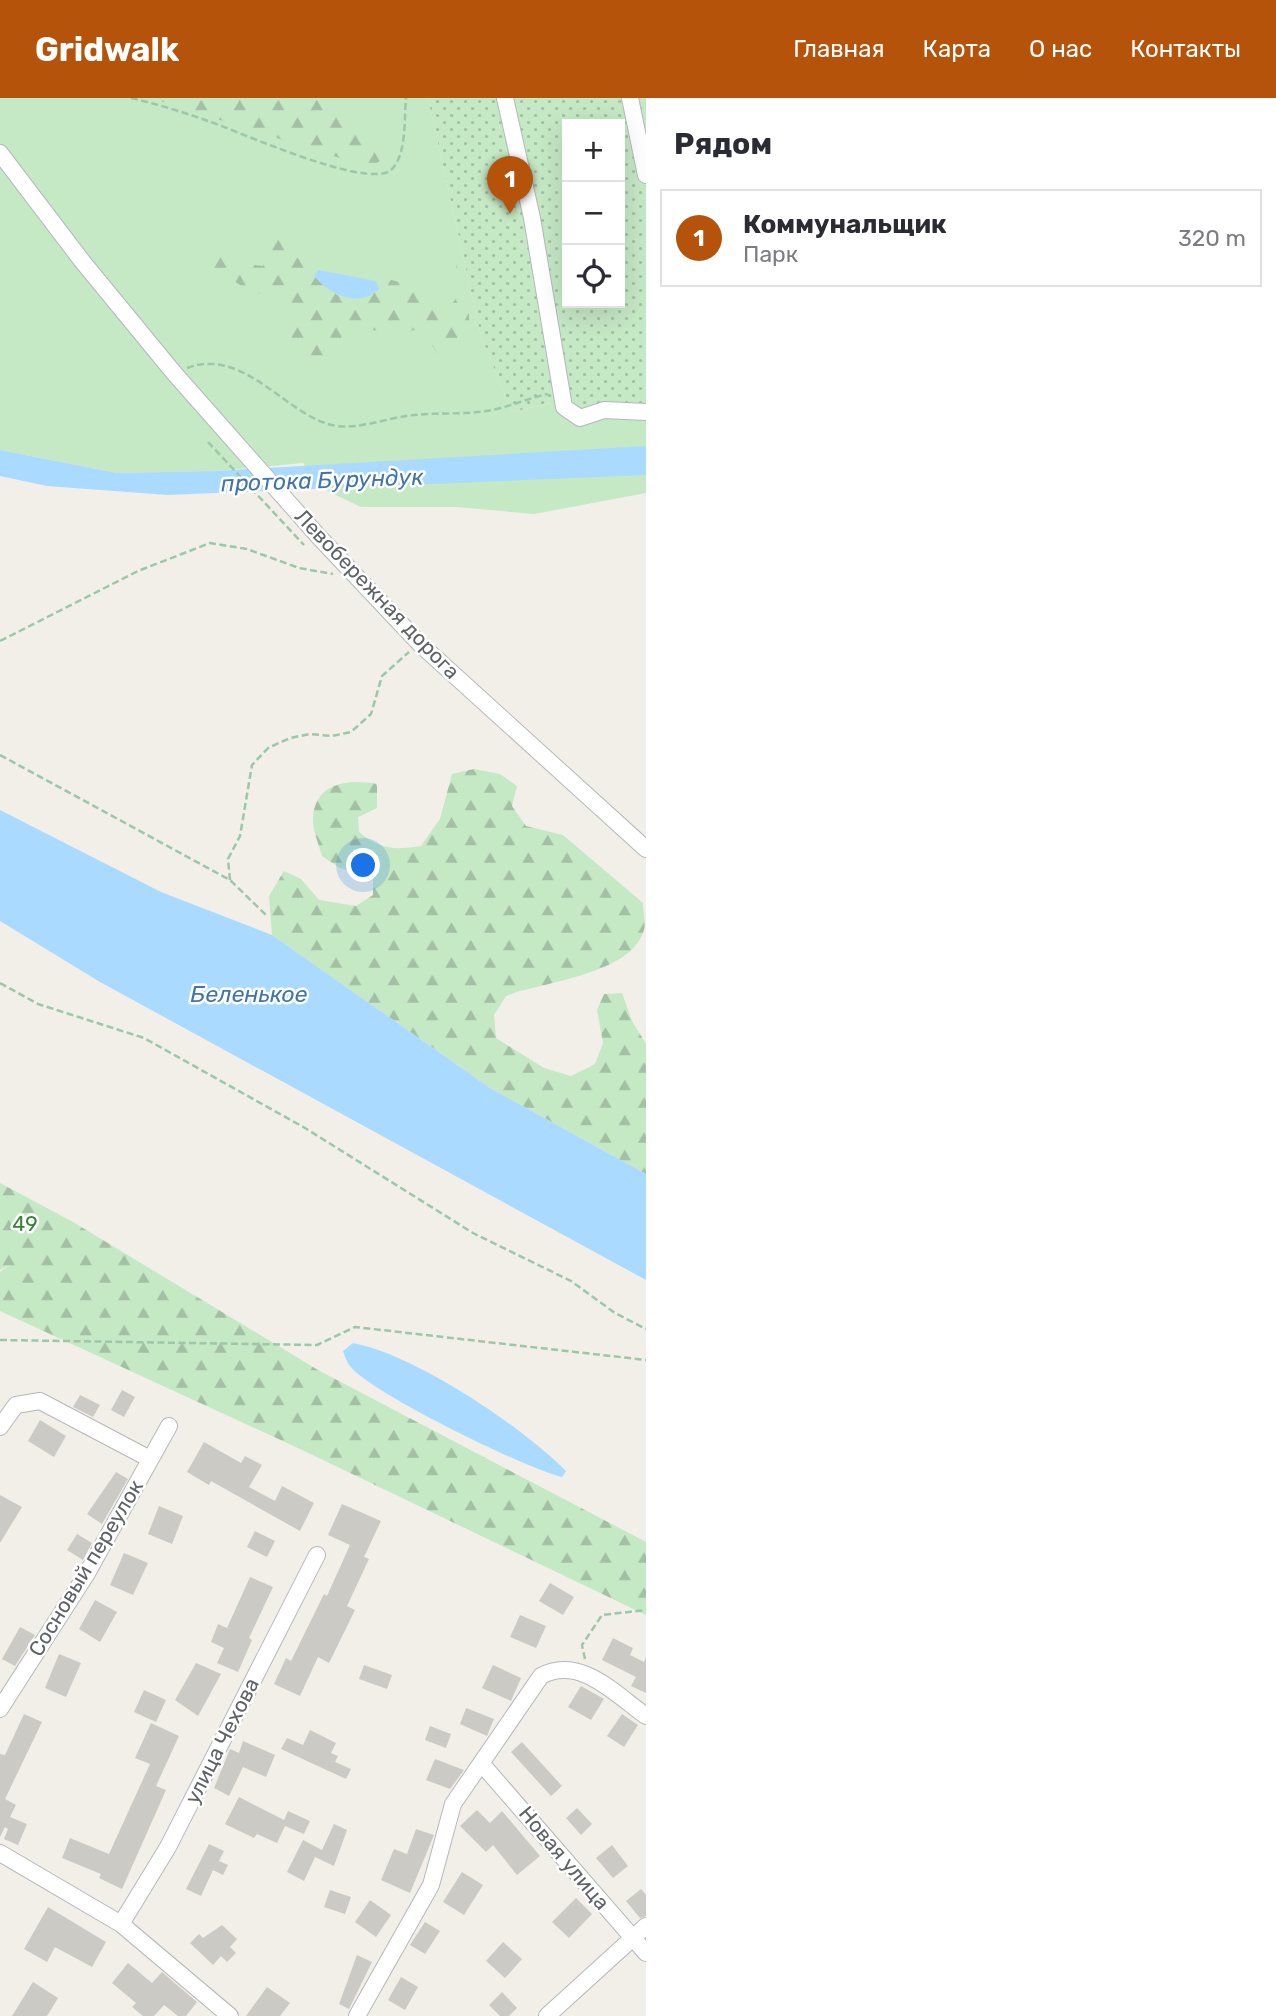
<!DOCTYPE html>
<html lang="ru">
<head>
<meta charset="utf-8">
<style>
	:root { --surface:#fff; --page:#f7f7f7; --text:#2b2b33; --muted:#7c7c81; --line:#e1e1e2; --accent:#b45309 }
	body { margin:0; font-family:Rubik,sans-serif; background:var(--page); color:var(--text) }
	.controls { position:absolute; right:21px; top:21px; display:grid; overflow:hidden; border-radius:0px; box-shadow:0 7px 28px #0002 }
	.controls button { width:63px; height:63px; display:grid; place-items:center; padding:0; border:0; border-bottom:2px solid var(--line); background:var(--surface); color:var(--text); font:35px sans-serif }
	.you { position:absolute; left:364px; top:768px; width:24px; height:24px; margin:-18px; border:5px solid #fff; border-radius:50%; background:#1a73e8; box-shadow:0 0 0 10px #1a73e833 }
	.badge { display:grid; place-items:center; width:46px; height:46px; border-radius:50%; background:var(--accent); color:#fff; font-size:23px; font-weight:700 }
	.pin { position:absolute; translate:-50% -58px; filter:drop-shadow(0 2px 4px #0008) }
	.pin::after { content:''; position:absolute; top:37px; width:24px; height:21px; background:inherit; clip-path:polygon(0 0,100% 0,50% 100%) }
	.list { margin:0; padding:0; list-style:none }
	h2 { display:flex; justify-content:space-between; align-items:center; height:91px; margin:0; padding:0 28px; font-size:30px }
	h2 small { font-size:23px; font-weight:400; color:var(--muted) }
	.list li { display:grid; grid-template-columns:46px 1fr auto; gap:21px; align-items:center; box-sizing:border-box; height:98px; margin:0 14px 14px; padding:0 14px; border:2px solid var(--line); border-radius:0px }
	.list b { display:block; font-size:26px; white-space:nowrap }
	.list p { margin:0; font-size:23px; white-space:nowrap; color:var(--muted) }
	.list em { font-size:23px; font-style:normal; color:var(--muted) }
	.icon { flex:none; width:38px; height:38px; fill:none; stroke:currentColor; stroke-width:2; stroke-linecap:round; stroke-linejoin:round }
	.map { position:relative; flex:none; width:646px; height:1918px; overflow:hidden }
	header { display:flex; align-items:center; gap:42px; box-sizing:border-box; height:98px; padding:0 35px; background:var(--accent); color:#fff }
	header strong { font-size:33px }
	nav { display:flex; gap:38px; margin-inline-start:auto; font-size:24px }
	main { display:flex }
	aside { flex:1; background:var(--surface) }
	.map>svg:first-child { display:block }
	.grass { fill:#c5e8c5 }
	.forest { fill:url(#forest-firs) }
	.garden { fill:url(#garden-dots); fill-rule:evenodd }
	.water { fill:#aadaff }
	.building { fill:#cccac5 }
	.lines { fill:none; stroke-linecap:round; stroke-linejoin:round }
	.minor-casing { stroke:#b5b8bc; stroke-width:18 }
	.path { stroke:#9cc7a9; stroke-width:2.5; stroke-dasharray:7 3.5; stroke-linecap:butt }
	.minor { stroke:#fff; stroke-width:16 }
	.labels { text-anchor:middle; stroke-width:5; stroke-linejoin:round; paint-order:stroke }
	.street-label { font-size:21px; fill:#5f6368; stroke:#fff }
	.park-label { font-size:21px; fill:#348238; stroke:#fff }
	.water-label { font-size:23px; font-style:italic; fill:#4174aa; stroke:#fff }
</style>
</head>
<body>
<header>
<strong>Gridwalk</strong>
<nav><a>Главная</a><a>Карта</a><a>О нас</a><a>Контакты</a></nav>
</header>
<main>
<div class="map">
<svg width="646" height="1918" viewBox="0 0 646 1918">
	<defs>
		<pattern id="forest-firs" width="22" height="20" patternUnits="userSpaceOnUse" patternTransform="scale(1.75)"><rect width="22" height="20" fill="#c5e8c5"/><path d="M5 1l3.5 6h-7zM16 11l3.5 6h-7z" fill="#a3c0a4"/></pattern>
		<pattern id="garden-dots" width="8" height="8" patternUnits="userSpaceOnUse" patternTransform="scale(1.75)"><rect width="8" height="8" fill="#c5e8c5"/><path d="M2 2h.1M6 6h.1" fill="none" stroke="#a3c0a4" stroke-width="1.8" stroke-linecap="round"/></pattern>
	</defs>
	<rect width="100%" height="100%" fill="#f1efe8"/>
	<path class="grass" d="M0 0H428L481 238 512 314 551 305 567 324H646V395L534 416 457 409H361L319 389 303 365 215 373 117 375 0 352Z"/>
	<path class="forest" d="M151 0H328L378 45 383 61 372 68 346 62Z
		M278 141 294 144 302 151 314 178 337 197 360 200 391 182C418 187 414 210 450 208L455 202 457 154C463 182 490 265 438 256L422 233C410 231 400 234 389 233 362 232 340 228 329 259 309 263 281 258 282 232 283 225 288 218 290 211L284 202 273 196 252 195 228 179 196 173 197 165C208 157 228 153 242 160 251 164 252 168 263 168L268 151Z
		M474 671 500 676 517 688 512 708 526 728 563 737 643 805C643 813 646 825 644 832 631 877 544 883 506 898L494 917 496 940 544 970 571 978 595 966 603 945 597 912 604 896 622 895 632 923 646 946V1076L490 990 272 837 269 798 284 773 301 781 319 802 356 808 373 797V779L340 770 322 758C319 747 312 731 313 719 316 684 349 681 377 686V710L358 719 359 734C381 752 395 752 421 748L440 721 452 676Z
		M0 1085 73 1124 318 1272 646 1444V1517L298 1350 0 1213V1174L11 1166 0 1172Z"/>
	<path class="garden" d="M428 0H646V324H567L550 305 512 314 481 238ZM567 26H620V205H567Z"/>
	<path class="water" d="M318 172 376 183 379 191C358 211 330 196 314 178Z
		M646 348V377L168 397 47 388 0 378V352L117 375 215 373Z
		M0 712 161 794 272 837 490 990 646 1076V1182L100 884 0 823Z
		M353 1245C416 1257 521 1328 566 1373L562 1379C527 1371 369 1294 350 1268 347 1265 345 1258 343 1253Z"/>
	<path class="building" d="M122 1292 135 1299 124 1319 111 1312Z
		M80 1297 100 1307 93 1319 73 1309Z
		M40 1322 66 1338 54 1359 28 1343Z
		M204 1344 241 1365 245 1358 262 1367 249 1389 275 1403 282 1388 314 1405 300 1433 211 1383 209 1387 187 1374Z
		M116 1374 128 1381 102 1426 87 1416Z
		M0 1397 22 1409 0 1445Z
		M342 1406 381 1423 364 1459 369 1461 347 1508 355 1512 329 1565 318 1559 300 1598 274 1586 286 1560 291 1563 324 1496 327 1498 350 1447 328 1437Z
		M159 1408 183 1418 172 1446 148 1436Z
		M255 1433 275 1443 267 1459 247 1449Z
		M77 1436 92 1445 83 1462 67 1452Z
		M124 1455 148 1465 133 1497 110 1487Z
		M250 1479 273 1489 249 1540 252 1542 238 1574 217 1565 224 1550 211 1544 218 1526 227 1530Z
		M550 1485 574 1499 563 1517 539 1503Z
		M95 1502 117 1514 100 1544 79 1531Z
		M520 1517 546 1528 536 1550 510 1539Z
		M20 1529 35 1537 15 1568 2 1561Z
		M613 1540 633 1550 630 1557 644 1564 646 1559V1595L631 1588 636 1579 602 1562Z
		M59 1556 81 1565 66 1599 45 1590Z
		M196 1565 221 1576 198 1618 175 1602Z
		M364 1567 392 1577 387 1591 359 1581Z
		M493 1567 521 1580 511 1603 482 1590Z
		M581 1588 604 1601 591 1622 568 1609Z
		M144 1592 166 1602 156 1624 134 1614Z
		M466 1610 494 1621 487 1638 460 1626Z
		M24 1616 42 1624 5 1701 16 1707 10 1719 27 1726 18 1747 4 1741 8 1731 5 1729 0 1739V1656L5 1657Z
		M622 1616 638 1627 624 1649 607 1638Z
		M151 1625 179 1638 156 1688 166 1692 122 1791 99 1780 101 1776 62 1760 70 1740 109 1756 150 1666 135 1660Z
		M430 1628 451 1636 446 1650 425 1642Z
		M310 1632 336 1645 331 1655 338 1658 335 1664 351 1671 346 1681 281 1651 287 1640 303 1647Z
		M243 1643 275 1657 266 1679 243 1669 229 1698 214 1690 230 1651 239 1655Z
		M522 1644 562 1688 551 1698 511 1654Z
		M435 1661 464 1672 450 1691 426 1682Z
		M239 1699 284 1722 288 1713 310 1723 304 1736 285 1728 277 1745 257 1736 254 1740 225 1726Z
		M577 1710 592 1726 581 1737 566 1720Z
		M477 1712 490 1725 502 1713 540 1758 517 1777 493 1747 486 1754 460 1728Z
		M334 1726 347 1732 334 1768 315 1759 304 1783 287 1774 303 1742 322 1752Z
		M416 1731 434 1737 410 1795 381 1782 394 1751 407 1756Z
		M209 1746 224 1753 219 1763 228 1767 223 1777 213 1772 201 1798 186 1791Z
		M612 1747 628 1768 613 1780 596 1760Z
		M462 1774 483 1787 464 1817 443 1804Z
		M641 1791 646 1797V1818L640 1820 626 1803Z
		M330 1792 351 1799 345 1816 324 1809Z
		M576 1800 592 1816 569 1840 552 1824Z
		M370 1802 391 1817 376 1839 355 1824Z
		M48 1809 106 1844 92 1869 55 1849 47 1864 24 1851Z
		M425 1824 440 1833 425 1856 410 1847Z
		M222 1827 237 1841 230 1849 236 1855 227 1864 221 1858 213 1867 190 1845 199 1836 203 1840Z
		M503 1844 522 1861 505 1880 486 1863Z
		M357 1857 372 1864 349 1911 339 1906Z
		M128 1865 152 1885 162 1874 197 1904 186 1918H178L164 1907 154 1918H143L132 1909 136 1905 112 1885Z
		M401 1879 418 1889 405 1912 388 1902Z
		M33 1884 58 1900 47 1918H12Z
		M267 1889 290 1905 280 1918H246Z
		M502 1894 517 1910 509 1918H500L489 1907Z"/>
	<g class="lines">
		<g class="minor-casing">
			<path id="minor" d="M505 0 532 120 564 309 580 320 604 312 646 314
				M630 0 646 77
				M0 55 82 163 174 275 319 439 420 546 646 751
				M0 1329 16 1307 40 1303 150 1361
				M0 1611 86 1477 169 1328
				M481 1665 646 1855
				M0 1755 121 1826 230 1918
				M121 1826 168 1749 317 1457
				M357 1918 431 1787 453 1706 541 1578C580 1557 615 1596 646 1618
				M547 1918 646 1828"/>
		</g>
		<path class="path" d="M131 0C157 6 183 14 208 23 238 33 367 92 391 72 407 58 404 20 406 0
			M187 270C246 248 288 321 337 328 358 331 385 321 406 318 433 314 460 317 486 313 507 310 528 300 548 296
			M208 344 304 447
			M0 543 138 473 210 445 247 451 299 470 333 476
			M0 657 230 782 267 818
			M230 782 228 761 240 738 252 667 268 650 290 640 310 636 332 638 351 634 371 616 382 578 409 554
			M0 885 38 906 144 940 305 1030 473 1135 571 1183 615 1215 646 1231
			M0 1242 317 1247 355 1229 646 1262
			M585 1561 582 1547 602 1517 646 1512"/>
		<use href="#minor" class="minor"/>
	</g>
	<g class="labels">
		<g class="street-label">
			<text transform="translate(377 496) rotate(46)" y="7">Левобережная дорога</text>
			<text transform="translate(86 1470) rotate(-59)" y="7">Сосновый переулок</text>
			<text transform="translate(222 1643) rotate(-63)" y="7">улица Чехова</text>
			<text transform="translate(564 1760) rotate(50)" y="7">Новая улица</text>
		</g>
		<g class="park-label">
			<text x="25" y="1133">49</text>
		</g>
		<g class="water-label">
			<text transform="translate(322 382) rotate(-2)" y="8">протока Бурундук</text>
			<text x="249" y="904">Беленькое</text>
		</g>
	</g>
</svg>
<div class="controls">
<button>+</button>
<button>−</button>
<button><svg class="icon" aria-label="locate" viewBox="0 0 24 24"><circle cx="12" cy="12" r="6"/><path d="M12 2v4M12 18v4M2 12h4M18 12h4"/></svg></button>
</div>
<div class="you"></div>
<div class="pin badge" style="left:510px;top:116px">1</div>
</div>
<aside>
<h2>Рядом<small></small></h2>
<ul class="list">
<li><span class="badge">1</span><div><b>Коммунальщик</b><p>Парк</p></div><em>320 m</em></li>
</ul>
</aside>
</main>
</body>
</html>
